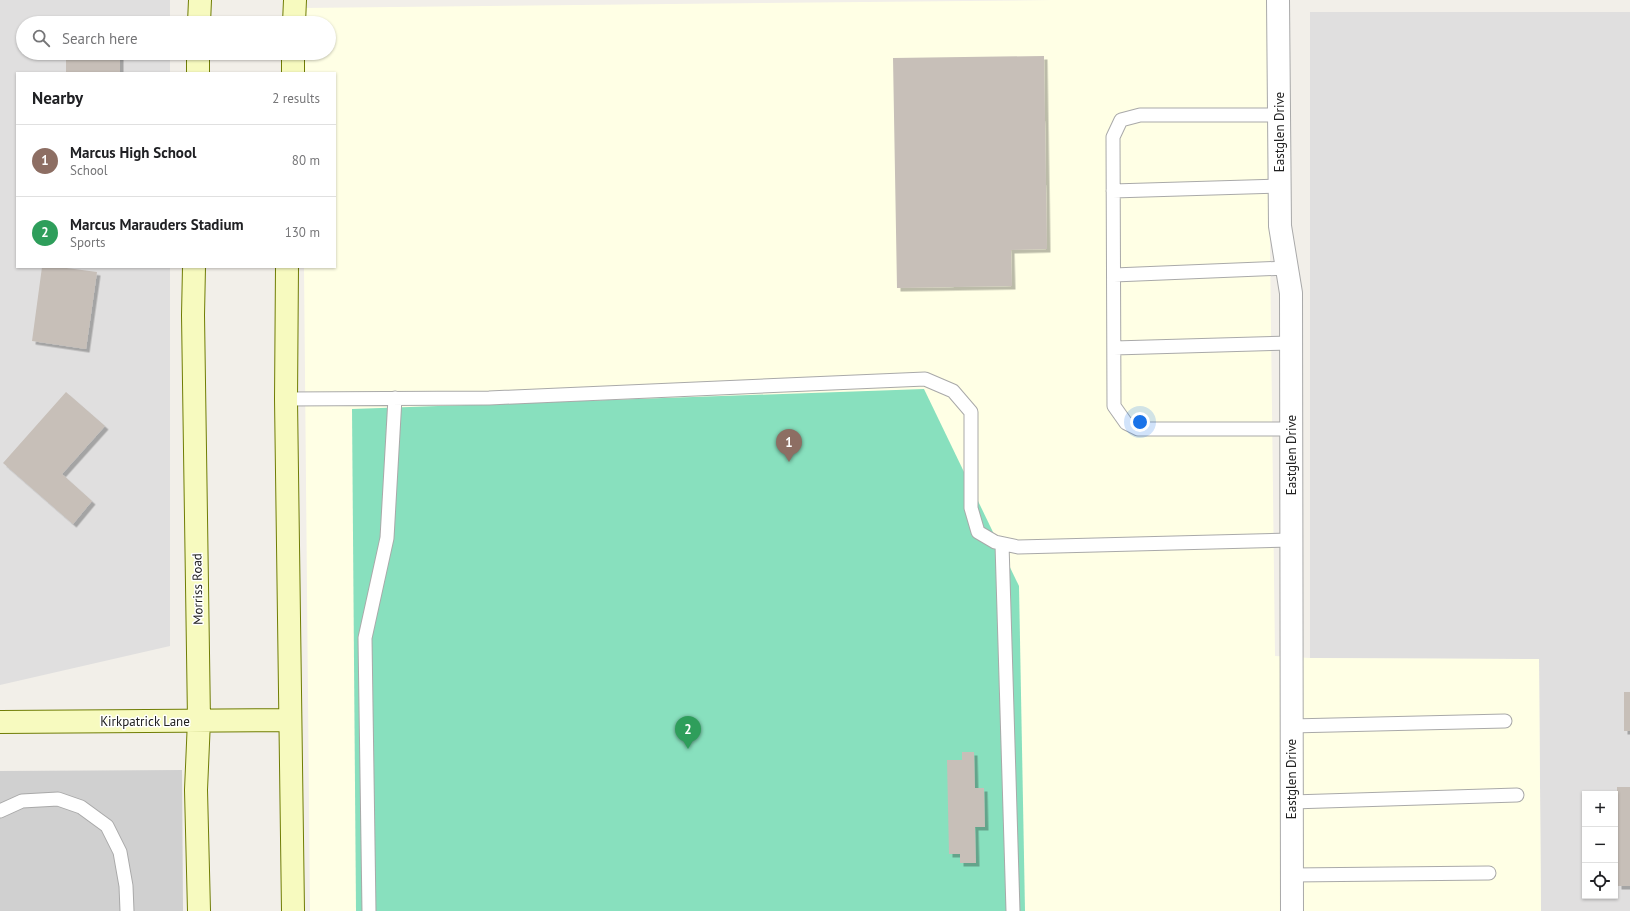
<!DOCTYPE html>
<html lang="en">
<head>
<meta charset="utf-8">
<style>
	:root { --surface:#fff; --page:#f6f6f6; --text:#202124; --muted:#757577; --line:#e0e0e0; --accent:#d40000 }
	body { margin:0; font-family:"PT Sans",sans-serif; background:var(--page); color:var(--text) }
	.controls { position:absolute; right:12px; bottom:12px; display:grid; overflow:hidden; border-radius:0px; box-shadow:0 1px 3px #0004 }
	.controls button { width:36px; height:36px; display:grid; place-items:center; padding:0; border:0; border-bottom:1px solid var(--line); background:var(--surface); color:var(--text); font:20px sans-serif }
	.you { position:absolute; left:1140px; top:422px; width:14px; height:14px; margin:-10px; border:3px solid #fff; border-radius:50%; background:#1a73e8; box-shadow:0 0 0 6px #1a73e833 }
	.badge { display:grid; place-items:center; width:26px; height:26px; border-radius:50%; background:var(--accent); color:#fff; font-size:13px; font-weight:700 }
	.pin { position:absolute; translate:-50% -33px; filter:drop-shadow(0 1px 2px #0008) }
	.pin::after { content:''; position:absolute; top:21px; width:14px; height:12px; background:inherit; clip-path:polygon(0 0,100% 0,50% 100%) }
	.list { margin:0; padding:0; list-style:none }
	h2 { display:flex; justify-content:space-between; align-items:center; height:52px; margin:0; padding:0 16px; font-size:17px }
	h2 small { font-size:13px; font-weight:400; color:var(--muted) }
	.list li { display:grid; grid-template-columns:26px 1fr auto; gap:12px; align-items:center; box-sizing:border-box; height:72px; padding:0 16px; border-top:1px solid var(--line) }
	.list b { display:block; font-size:15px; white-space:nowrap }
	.list p { margin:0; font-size:13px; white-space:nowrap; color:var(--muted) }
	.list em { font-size:13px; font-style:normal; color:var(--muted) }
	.icon { flex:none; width:22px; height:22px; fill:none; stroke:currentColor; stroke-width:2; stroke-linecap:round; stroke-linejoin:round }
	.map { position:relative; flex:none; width:1630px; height:911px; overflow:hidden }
	.search { position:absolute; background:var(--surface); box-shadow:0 1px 3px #0004; left:16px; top:16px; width:320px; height:44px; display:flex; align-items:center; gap:10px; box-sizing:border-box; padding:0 14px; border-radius:22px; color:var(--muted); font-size:15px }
	.panel { position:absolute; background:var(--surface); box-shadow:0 1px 3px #0004; left:16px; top:72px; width:320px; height:196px; border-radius:0px }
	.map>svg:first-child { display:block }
	.residential { fill:#e0dfdf; fill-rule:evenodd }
	.education { fill:#ffffe5 }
	.religious { fill:#d0d0d0 }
	.pitch { fill:#88e0be }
	.building { fill:#c7bfb8; filter:url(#shadow) }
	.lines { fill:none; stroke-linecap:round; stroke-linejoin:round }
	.lane-casing { stroke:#a9a9a9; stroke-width:15 }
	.street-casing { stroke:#a9a9a9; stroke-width:24 }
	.secondary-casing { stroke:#707d05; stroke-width:24 }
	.lane { stroke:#fff; stroke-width:13 }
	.street { stroke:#fff; stroke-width:22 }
	.secondary { stroke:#f7fabf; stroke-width:22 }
	.labels { text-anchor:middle; stroke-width:3; stroke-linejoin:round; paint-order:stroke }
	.street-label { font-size:13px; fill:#222; stroke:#fff }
</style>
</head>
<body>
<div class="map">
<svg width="1630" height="911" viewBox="0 0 1630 911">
	<defs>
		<filter id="shadow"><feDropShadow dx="3.5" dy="3.5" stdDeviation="0" flood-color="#0004"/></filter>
	</defs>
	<rect width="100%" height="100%" fill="#f2efe9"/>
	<path class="residential" d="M0 0H170V23H23V53H170V73H17V267H170V646L0 685Z
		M1310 12H1630V911H1541L1539 659 1310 658ZM1585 794H1615V896H1585Z"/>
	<path class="education" d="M1055 0H1267L1275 656 1310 658 1539 659 1541 911H310L304 267H335V73H302L301 53H329V23H301V8Z"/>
	<path class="religious" d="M182 770 183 911H0V771Z"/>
	<path class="pitch" d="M924 389 1019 586 1025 911H356L352 409Z"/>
	<path class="building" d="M66 53H120V73H66Z
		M1044 56 1047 249 1011 250 1012 286 897 288 893 58Z
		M42 267H59L97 272 86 349 32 341Z
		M66 392 105 426 62 474 92 501 73 524 3 463Z
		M1624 692H1630V731H1624Z
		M962 752H974L975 788H984L985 827H975L976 863H960V854H949L947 760H962Z
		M1617 787H1630V886H1618Z"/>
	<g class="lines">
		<g class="lane-casing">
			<path id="lane" d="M1279 115H1140L1121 120 1113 137 1114 406 1126 423 1138 429H1291
				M1113 191 1280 186
				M1114 275 1287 268
				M1114 348 1291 343
				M286 399 489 398 925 379 953 391 971 412V508L978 532 995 542 1018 547 1291 540
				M1002 544 1013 911
				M1291 726 1505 721
				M1292 802 1517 795
				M0 811 22 801 58 799 81 807 107 826 120 852 126 886 127 911
				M1292 875 1489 873
				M369 911 365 638 387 538 395 398"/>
		</g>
		<g class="street-casing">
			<path id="street" d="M1278 0 1280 226 1291 293 1292 911"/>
		</g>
		<g class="secondary-casing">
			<path id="secondary" d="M199 23 200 0
				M294 23 295 0
				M198 73V53
				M293 73V53
				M194 267 193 315 199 720 196 790 199 911
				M287 267 286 399 293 911
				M0 722 290 720"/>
		</g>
		<use href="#lane" class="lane"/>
		<use href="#street" class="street"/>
		<use href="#secondary" class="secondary"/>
	</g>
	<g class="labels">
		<g class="street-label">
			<text transform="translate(1279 132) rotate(-90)" y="5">Eastglen Drive</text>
			<text transform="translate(1291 455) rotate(-90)" y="5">Eastglen Drive</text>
			<text transform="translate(197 589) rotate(-91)" y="5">Morriss Road</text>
			<text x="145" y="726">Kirkpatrick Lane</text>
			<text transform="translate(1291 779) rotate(-90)" y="5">Eastglen Drive</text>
		</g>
	</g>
</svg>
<div class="controls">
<button>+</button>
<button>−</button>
<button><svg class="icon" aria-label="locate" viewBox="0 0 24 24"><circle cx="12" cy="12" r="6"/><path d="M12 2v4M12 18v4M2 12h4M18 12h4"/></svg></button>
</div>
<div class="you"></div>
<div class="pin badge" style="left:789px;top:462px;background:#8d6e63">1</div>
<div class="pin badge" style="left:688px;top:749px;background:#2e9e5b">2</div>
<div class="search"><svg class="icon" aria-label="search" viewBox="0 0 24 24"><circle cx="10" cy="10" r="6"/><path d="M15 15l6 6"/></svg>Search here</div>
<section class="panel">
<h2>Nearby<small>2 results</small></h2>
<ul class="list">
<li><span class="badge" style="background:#8d6e63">1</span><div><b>Marcus High School</b><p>School</p></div><em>80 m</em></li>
<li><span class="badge" style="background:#2e9e5b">2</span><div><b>Marcus Marauders Stadium</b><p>Sports</p></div><em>130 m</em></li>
</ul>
</section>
</div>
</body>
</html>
